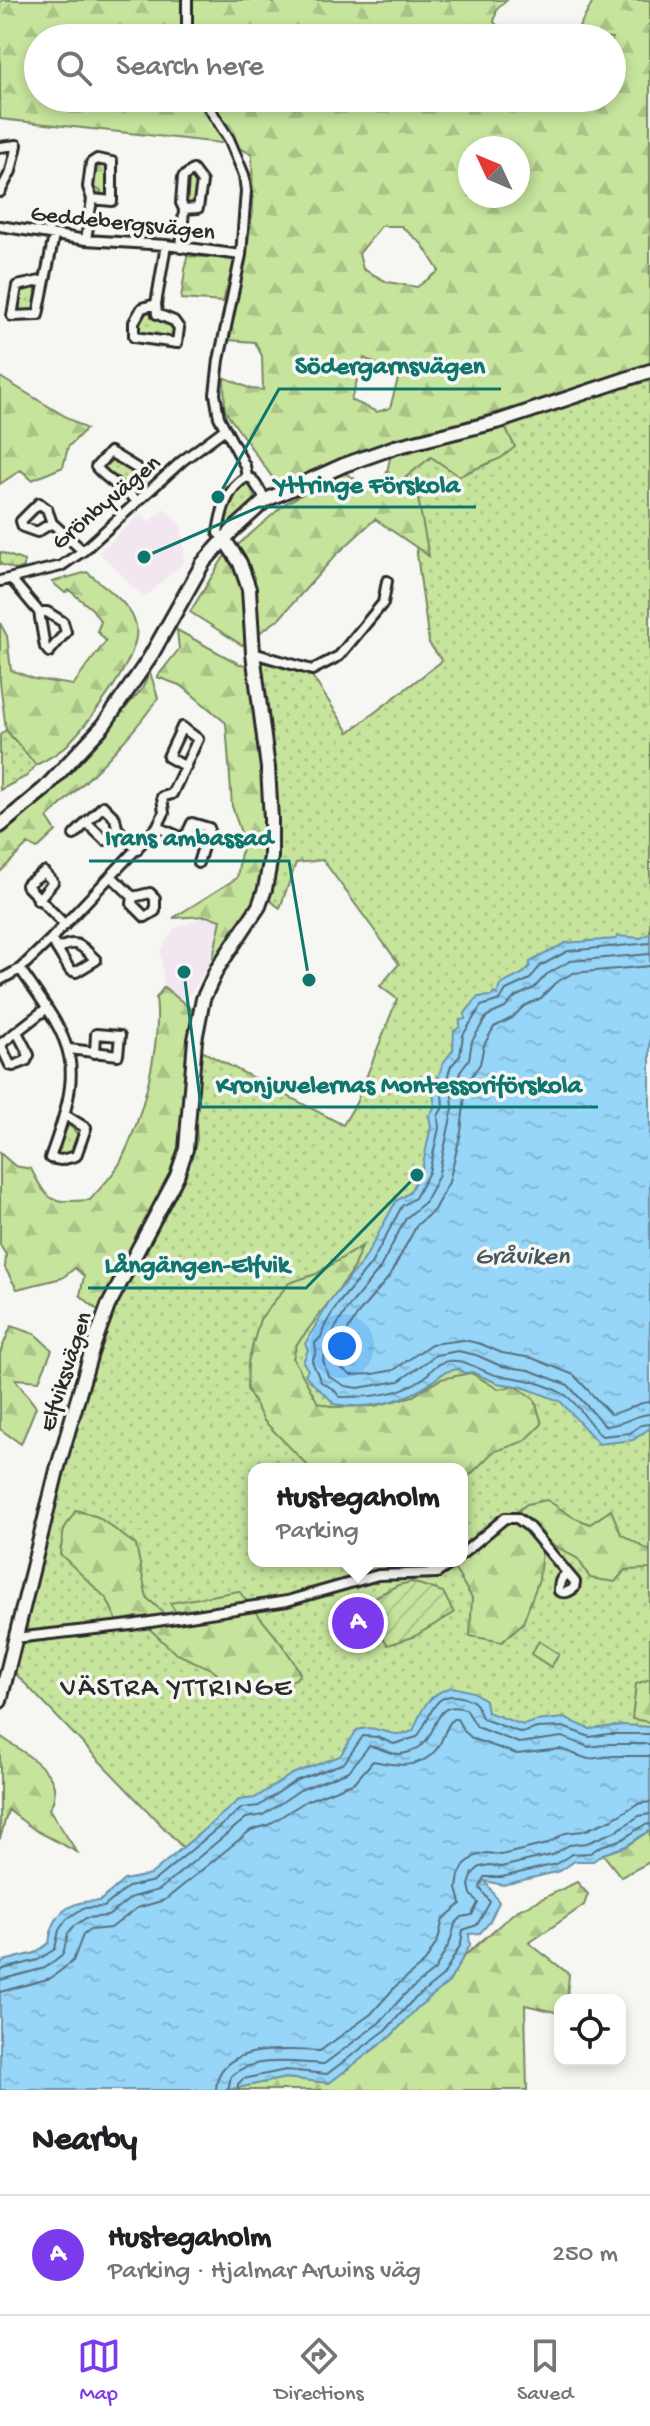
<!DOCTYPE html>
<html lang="en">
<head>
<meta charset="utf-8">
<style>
	:root { --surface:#fff; --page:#f2f2f2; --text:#202124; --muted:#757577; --line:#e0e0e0; --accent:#7c3aed }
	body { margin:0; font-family:"Gochi Hand",sans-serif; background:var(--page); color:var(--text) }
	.controls { position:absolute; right:24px; bottom:24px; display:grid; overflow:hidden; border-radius:16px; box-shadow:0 4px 12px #0003 }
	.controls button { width:72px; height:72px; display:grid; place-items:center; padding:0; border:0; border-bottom:2px solid var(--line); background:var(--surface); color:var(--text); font:40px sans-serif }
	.compass { position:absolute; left:458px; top:136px; width:72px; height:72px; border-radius:50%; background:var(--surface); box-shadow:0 4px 12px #0003; rotate:314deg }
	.you { position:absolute; left:342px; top:1346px; width:28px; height:28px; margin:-20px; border:6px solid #fff; border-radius:50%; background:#1a73e8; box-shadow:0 0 0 12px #1a73e833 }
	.badge { display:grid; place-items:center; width:52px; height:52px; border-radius:50%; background:var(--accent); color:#fff; font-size:26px; font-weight:700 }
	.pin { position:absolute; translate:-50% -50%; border:4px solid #fff; box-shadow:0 2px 8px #0006 }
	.popup { position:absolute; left:248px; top:1463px; width:220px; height:104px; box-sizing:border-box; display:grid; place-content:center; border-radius:16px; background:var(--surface); filter:drop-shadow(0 2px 6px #0005); font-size:26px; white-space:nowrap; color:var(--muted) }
	.popup b { font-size:30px; color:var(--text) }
	.popup::after { content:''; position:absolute; left:50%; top:100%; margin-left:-16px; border:16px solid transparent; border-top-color:var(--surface) }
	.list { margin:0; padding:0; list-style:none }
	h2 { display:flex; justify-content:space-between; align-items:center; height:104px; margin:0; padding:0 32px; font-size:34px }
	h2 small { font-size:26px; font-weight:400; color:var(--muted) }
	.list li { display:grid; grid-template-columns:52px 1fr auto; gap:24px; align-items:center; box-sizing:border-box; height:120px; padding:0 32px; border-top:2px solid var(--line) }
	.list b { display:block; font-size:30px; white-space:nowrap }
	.list p { margin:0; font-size:26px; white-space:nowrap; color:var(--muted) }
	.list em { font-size:26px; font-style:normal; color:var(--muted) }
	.icon { flex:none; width:44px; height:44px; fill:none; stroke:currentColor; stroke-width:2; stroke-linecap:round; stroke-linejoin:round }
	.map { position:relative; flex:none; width:650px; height:2090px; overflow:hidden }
	.search { position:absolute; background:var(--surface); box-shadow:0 4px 12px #0003; left:24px; right:24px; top:24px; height:88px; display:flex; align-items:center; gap:20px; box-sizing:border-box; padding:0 28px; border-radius:44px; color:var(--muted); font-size:30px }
	.sheet { height:224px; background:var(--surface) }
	nav { display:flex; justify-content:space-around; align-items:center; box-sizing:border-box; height:112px; border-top:2px solid var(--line); background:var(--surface); font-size:22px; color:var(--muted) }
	nav a { display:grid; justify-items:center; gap:4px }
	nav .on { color:var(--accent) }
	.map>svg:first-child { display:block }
	.built { fill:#f2e7f0 }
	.grass { fill:url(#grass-dots); stroke:#788864; stroke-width:2; fill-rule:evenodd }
	.forest { fill:url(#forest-firs); stroke:#788864; stroke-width:2; fill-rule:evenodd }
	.garden { fill:url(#garden-furrows); stroke:#788864; stroke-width:2 }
	.pitch { fill:#c6e49c; stroke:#788864; stroke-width:2 }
	.water { fill:url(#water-ripples); stroke:#6c92a7; stroke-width:2 }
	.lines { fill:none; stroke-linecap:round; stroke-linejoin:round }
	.shore { stroke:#566f7d; stroke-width:2 }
	.street-casing { stroke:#2b2b2b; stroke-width:14 }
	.secondary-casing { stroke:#2b2b2b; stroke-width:18 }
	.street { stroke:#f6f6f2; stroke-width:8 }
	.secondary { stroke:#f6f6f2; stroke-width:12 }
	.labels { text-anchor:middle; stroke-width:7; stroke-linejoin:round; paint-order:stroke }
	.street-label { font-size:24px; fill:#2b2b2b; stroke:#f6f6f2 }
	.water-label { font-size:26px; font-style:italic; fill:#46565e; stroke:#f6f6f2 }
	.quarter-label { font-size:28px; letter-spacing:2px; fill:#2b2b2b; stroke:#f6f6f2 }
	.leader { fill:none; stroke:#0f766e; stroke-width:3 }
	.callout-dot { fill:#0f766e; stroke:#f6f6f2; stroke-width:3 }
	.callout-label { font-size:26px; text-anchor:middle; font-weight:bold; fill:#0f766e; stroke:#f6f6f2; stroke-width:7; stroke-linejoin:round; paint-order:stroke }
</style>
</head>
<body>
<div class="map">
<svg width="650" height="2090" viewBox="0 0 650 2090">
	<defs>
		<pattern id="grass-dots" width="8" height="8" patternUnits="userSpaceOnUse" patternTransform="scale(2)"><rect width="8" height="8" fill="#c6e49c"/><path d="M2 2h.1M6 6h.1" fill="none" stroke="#aac487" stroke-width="1.8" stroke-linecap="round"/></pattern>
		<pattern id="forest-firs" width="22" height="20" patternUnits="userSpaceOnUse" patternTransform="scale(2)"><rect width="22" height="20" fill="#c6e49c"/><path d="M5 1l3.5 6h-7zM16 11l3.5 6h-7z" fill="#aac487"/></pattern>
		<pattern id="garden-furrows" width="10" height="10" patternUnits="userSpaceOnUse" patternTransform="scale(2)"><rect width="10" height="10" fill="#c6e49c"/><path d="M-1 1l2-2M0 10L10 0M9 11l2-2" fill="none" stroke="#aac487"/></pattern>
		<pattern id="water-ripples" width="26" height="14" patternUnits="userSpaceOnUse" patternTransform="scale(2)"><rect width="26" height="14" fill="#97d6f9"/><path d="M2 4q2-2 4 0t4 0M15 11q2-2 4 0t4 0" fill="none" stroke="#82b8d6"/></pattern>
	</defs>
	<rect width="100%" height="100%" fill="#f6f6f2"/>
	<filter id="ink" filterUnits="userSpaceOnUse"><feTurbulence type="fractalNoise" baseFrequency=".0125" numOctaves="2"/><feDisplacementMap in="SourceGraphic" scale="16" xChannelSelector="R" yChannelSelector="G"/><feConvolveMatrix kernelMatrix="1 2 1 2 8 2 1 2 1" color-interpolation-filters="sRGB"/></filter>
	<g filter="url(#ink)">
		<path class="built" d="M164 508 181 525 185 561 144 598 99 552 142 513 150 522Z
			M206 916 221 920 219 937 213 957 184 1005 164 987 161 950 175 928Z"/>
		<path class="grass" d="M187 177 197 180 200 184 195 205 190 207 184 200Z
			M31 287 36 289V303L32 311 23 312 17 309 21 292Z
			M151 307 158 320 175 325 174 337 143 336 139 333 142 312Z
			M650 381V1777L263 1931 12 1670 75 1417 109 1317 193 1154 197 1139 194 1100 202 1051 343 1125 356 1103 397 999 380 986 399 964 323 860 296 863 280 908 267 898 270 748 259 652 306 667 349 732 442 661 429 643 403 450 587 396ZM254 1469H462V1561H254Z
			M114 460 139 475 128 488 118 477H111L103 468Z
			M245 484H250L253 488 254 501 228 526 224 524 236 493Z
			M6 730 36 765 27 776 0 790V735Z
			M69 1125 78 1134 73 1149 66 1155 57 1154 55 1148Z"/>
		<path class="forest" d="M3 0H267L273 3 276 0H507L497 9 494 22 508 38H38V98H612V38H573L594 0H650V365L613 380 387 443 277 484 225 411 224 377 251 389 263 390 262 356 255 342 229 340 253 212 252 154 238 148 231 136 221 143 0 119V2ZM470 148H518V196H470ZM381 226H401L422 244 439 271 417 287 387 282 363 269 359 254ZM364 358 399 375 390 408 377 412 351 400Z
			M94 162 108 165V194L101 198V191L91 187Z
			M187 256 235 259 223 302 181 299Z
			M0 377 86 429 68 447 63 467 32 480 21 470 0 484Z
			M503 423 515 447 501 458 459 476 431 457 405 478 417 493 429 556 375 519 335 556 279 619 242 645 190 612 224 557 286 503 343 472 355 479 361 488 386 476 391 454Z
			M0 552 24 561V567L17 570 0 564Z
			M87 572C103 586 132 604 136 626 142 657 88 723 67 745 59 753 46 760 36 765L6 730 0 682V623L7 636 11 670 34 679 73 685 106 641 97 631 101 622 92 609 69 590 65 593 52 582Z
			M177 630 239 664 249 665C258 724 278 851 253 904 244 925 229 943 216 961L213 957 221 920 206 916 173 918 237 878 243 839 232 806 226 723 182 686 157 677 179 649Z
			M150 672 158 698C128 742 86 781 47 818L56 831 37 849 28 844 0 872V833L50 795 142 689Z
			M164 987 196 1013 184 1091 181 1142 164 1190 120 1269 100 1312 80 1295 84 1276 75 1268 62 1278 17 1289 5 1268 6 1255 0 1245V1153L15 1166 31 1169C50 1205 51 1202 90 1200 100 1188 114 1175 121 1161 142 1119 162 1044 156 998Z
			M362 1246 351 1273 297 1344 293 1358 318 1403 334 1407 375 1406 413 1396 441 1379 471 1373 498 1389 516 1386 535 1400 542 1424 525 1441 493 1452 462 1483V1469H311L264 1421 247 1389 248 1362 260 1319 289 1283 316 1274Z
			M11 1326 35 1334 52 1350 39 1381 15 1379 36 1407 21 1444 0 1429V1353Z
			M547 1500 573 1517 590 1524 611 1510 621 1534 650 1551V1569L625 1570 615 1582 590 1578 578 1559 543 1539 539 1579 523 1623 502 1642 470 1636 472 1598 454 1568 498 1526 527 1504Z
			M76 1510 98 1517 136 1545 147 1598 164 1613 177 1614 170 1603 239 1591C259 1618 284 1642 300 1673L296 1679 245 1696 211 1669 175 1653 137 1617 117 1621 107 1599 60 1554 64 1529Z
			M650 1679V1722L632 1719 636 1684Z
			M0 1736C23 1753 71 1776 49 1809L77 1852 35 1830 8 1810 0 1839Z
			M650 1830V1862L621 1877 603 1854 626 1846Z
			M577 1882 588 1894 584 1905 529 1943 569 1974 567 2000H560V2009L555 2012 525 2005 527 2090H227L286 2078 329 2083 391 2036 418 2007 449 1982 462 1958 516 1911Z"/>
		<path class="garden" d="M412 1582 443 1592 454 1613 413 1637 388 1645 362 1604 398 1585Z"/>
		<path class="pitch" d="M539 1641 559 1654 551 1667 531 1654Z"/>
		<path class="water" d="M650 933V1428L633 1440 599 1444 560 1401 523 1387 497 1383 472 1372 464 1373 459 1369C438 1372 441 1377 426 1386 400 1403 363 1410 334 1404 325 1392 315 1389 305 1374L308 1370 303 1362 308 1350 305 1344 330 1301 364 1260 396 1201 409 1193 422 1169 431 1126 429 1116 435 1106 433 1093 443 1063 453 1050 454 1031 460 1027V1020L465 1019V1013L478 997 492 996 494 993 497 995 500 985 524 973 530 966V962L565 943 616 939 617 936 641 938Z
			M452 1687 473 1692 485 1700 487 1712 523 1725 536 1721 564 1718 590 1729 623 1725 650 1727V1830L626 1846 603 1854 593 1861H575L560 1871 503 1885 485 1881 499 1902 489 1923 480 1933 469 1934 470 1945 449 1982 418 2007 391 2036 329 2083 286 2078 227 2090H0V1966L4 1961 35 1953 49 1943C53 1912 70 1900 100 1901L124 1880 150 1875 239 1800 255 1798 292 1774 340 1756 357 1730C381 1723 389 1741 413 1731 422 1708 428 1694 452 1687Z"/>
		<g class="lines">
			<path class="shore" d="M650 943 568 951 540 966 530 979 506 990 500 1000 481 1006 463 1035 460 1056 451 1066 442 1093 443 1107 438 1116 439 1128 429 1172 415 1198 402 1206 371 1264 338 1304 325 1325 321 1337 315 1343 316 1352 312 1361 321 1382 333 1389 340 1397C369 1397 397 1396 422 1379 428 1376 431 1369 436 1366 460 1351 479 1373 500 1376 522 1378 545 1383 565 1395 580 1404 588 1425 602 1436L630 1433 641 1425 650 1424
				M650 954 570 961 547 974 534 988 515 997 505 1008 487 1016 472 1041 469 1059 461 1070 452 1094 453 1108 438 1177 424 1203 406 1218 379 1270 347 1309 334 1330 323 1360 328 1376 345 1386 358 1388 399 1381 436 1355 458 1351 476 1355 501 1366 529 1370 568 1385 605 1426C626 1425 632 1415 650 1414
				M650 966 573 973 555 983 541 998 524 1006 512 1018 494 1027 484 1045 480 1064 472 1076 465 1095 461 1132 449 1182 434 1210 417 1225 389 1277 357 1315 344 1337 336 1361 338 1366 351 1375 373 1374 394 1370 431 1344 464 1340 481 1344 502 1353 532 1358 574 1375 610 1414C625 1413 635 1402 650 1402
				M0 1970 38 1960 55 1949 59 1930 67 1919 83 1908 104 1907 128 1887 154 1881 242 1808 259 1806 295 1781 344 1763 363 1736 377 1737 394 1744 417 1737C431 1720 431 1690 461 1697 465 1698 471 1699 474 1702 479 1706 479 1714 483 1719L522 1733 537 1728 563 1727 590 1737 608 1734H650
				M0 1980 45 1968 63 1954 68 1934 74 1926 86 1918 108 1916 132 1897 159 1890 246 1818 263 1815 300 1790 349 1771 369 1746C382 1747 391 1757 406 1753 445 1744 425 1698 466 1709L477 1727 519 1743 562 1737 589 1747 610 1744H650
				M0 1992 51 1978 73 1961 83 1935 90 1930 111 1928 137 1908 165 1900 251 1830 268 1825 306 1801 355 1782 373 1761C395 1765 422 1771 438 1747 444 1738 445 1727 453 1719H457L464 1731 473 1739 517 1754 560 1749 588 1759 613 1756H650
				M216 2090C217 2042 288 2050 320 2051L371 2014 396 1986 425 1962 438 1940 443 1919 461 1904 457 1888 459 1875 465 1864 475 1856 487 1853 501 1855 547 1844 565 1833 583 1831 613 1819 637 1804 650 1802
				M228 2090 231 2076C253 2055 297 2063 324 2064L379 2023 405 1994 435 1970 450 1942 455 1924 462 1917 472 1915 478 1903 471 1894 469 1885 473 1873 480 1867 490 1865 501 1867 552 1855 569 1845 587 1843 618 1830 639 1816 650 1814
				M238 2090V2084L243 2079 286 2070 327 2074 386 2030 412 2001 443 1976 461 1944 463 1930 477 1925 490 1902 480 1888 484 1877H502L556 1864 572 1854 590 1853 601 1846 623 1839 644 1825 650 1824"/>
			<g class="street-casing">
				<path id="street" d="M187 0V38
					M203 98 229 139 244 175 246 191 241 255 219 360 215 394 219 417 245 466 247 477 252 479 266 500
					M0 147 17 145 11 171 0 192
					M0 226 86 240 166 245 241 255
					M86 240 92 199 88 187 91 163 97 159 112 162V201L92 199
					M181 248 184 209 198 208 202 182 193 170 183 177 181 203 184 209
					M45 280 38 315 12 316 17 286 45 280 54 236
					M156 304 157 314 174 321 179 328 177 343 134 337V322L142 308 156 304 166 245
					M129 493 142 474 138 469 110 452 96 467C107 480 124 489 137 501
					M52 523 47 509 39 503 21 521 23 527 37 532 52 523 83 551
					M224 539 218 533C221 512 227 487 247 477
					M12 580 39 612 45 647 49 652 66 632 63 622 47 612H39
					M0 581 61 566 83 551 182 461 225 429
					M253 653 312 670 339 656 383 603 387 581
					M86 822 105 840 117 828
					M157 827 203 847 209 828 192 823 185 838
					M74 835 103 806 115 818 117 828 137 850
					M198 863 203 847
					M111 876 133 897 132 904 145 917 155 911V898L150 893 133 897
					M38 900 53 882 44 872 26 885 65 925
					M51 939 70 970 76 972 96 960C81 946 78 938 57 949
					M20 969C78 1050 84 1063 50 1158L61 1160 76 1156 86 1128 65 1115
					M0 980 20 969 51 939 157 827 164 813 162 797 172 794 198 739 182 727 168 757 186 767
					M17 1032 29 1055 26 1061 13 1066 10 1065 2 1048V1043L47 1008
					M69 1049 118 1055 120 1036 96 1034 95 1053
					M462 1554 505 1518H517L528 1526 575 1582 574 1588C569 1592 565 1594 559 1591 559 1583 560 1578 567 1574
					M15 1638 131 1625 287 1601 378 1575 437 1573 455 1561"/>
			</g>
			<g class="secondary-casing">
				<path id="secondary" d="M0 826 44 789 103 726 149 659 203 563 232 531 266 500 344 465 395 447 500 421 650 371
					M0 1701 57 1470 91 1353 108 1306 177 1176 186 1149 195 1040 203 999 217 969 259 906 265 889 271 857V819L268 768 253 653 249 589 240 563 224 539"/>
			</g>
			<use href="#street" class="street"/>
			<use href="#secondary" class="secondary"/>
		</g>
	</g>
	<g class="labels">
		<g class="street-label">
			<text transform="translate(123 221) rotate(6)" y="8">Geddebergsvägen</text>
			<text transform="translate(105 501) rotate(-40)" y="8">Grönbyvägen</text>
			<text transform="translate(64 1371) rotate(-72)" y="8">Elfviksvägen</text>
		</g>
		<g class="water-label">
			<text x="522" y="1263">Gråviken</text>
		</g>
		<g class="quarter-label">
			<text x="177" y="1695">VÄSTRA YTTRINGE</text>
		</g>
	</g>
	<path class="leader" d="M218 497L279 389H501M144 557L259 507H476M309 980L289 861H89M184 972L201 1107H598M417 1175L306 1288H88"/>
	<g class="callout-dot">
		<circle cx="218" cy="497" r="8"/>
		<circle cx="144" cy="557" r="8"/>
		<circle cx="309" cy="980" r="8"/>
		<circle cx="184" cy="972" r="8"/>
		<circle cx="417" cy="1175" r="8"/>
	</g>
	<g class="callout-label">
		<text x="390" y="373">Södergarnsvägen</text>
		<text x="367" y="492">Yttringe Förskola</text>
		<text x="189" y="845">Irans ambassad</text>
		<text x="399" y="1092">Kronjuvelernas Montessoriförskola</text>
		<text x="197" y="1272">Långängen-Elfvik</text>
	</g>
</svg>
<div class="controls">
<button><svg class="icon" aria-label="locate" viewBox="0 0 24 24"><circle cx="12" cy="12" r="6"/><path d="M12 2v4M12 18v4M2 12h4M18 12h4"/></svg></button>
</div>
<svg class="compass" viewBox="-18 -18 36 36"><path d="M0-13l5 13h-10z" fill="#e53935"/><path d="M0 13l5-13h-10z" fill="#757577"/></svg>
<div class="you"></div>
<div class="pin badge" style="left:358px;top:1623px">A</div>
<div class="popup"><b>Hustegaholm</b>Parking</div>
<div class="search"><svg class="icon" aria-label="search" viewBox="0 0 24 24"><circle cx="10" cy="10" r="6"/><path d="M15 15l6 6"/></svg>Search here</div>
</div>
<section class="sheet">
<h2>Nearby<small></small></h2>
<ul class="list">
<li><span class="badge">A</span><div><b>Hustegaholm</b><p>Parking · Hjalmar Arwins väg</p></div><em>250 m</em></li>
</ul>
</section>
<nav>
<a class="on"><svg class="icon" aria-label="map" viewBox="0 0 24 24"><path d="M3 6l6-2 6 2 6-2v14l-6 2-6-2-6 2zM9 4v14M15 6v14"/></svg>Map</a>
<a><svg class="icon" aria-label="directions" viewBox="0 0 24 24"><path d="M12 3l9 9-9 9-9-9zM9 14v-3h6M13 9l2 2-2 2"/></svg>Directions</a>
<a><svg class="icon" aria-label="saved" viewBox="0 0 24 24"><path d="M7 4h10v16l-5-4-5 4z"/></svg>Saved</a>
</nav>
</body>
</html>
